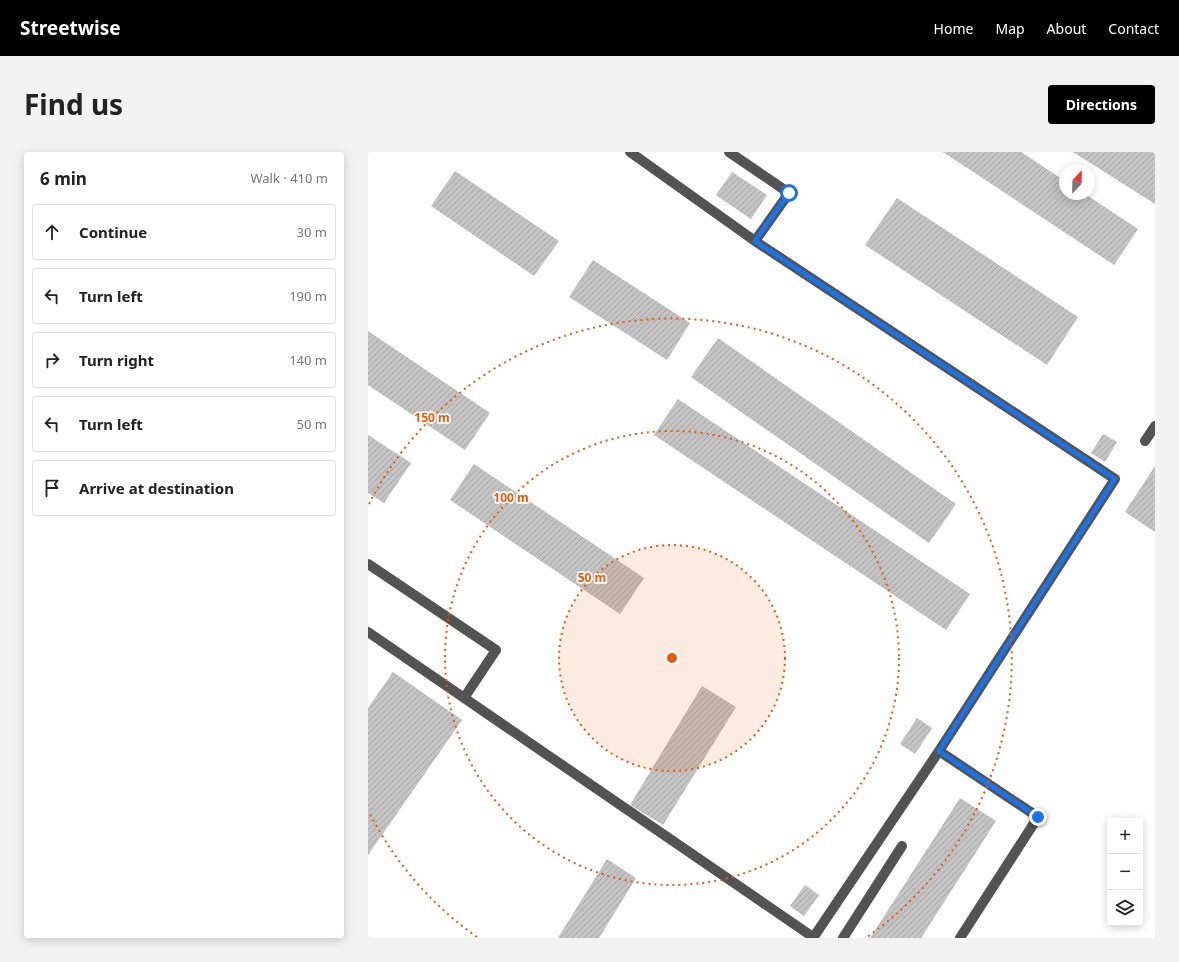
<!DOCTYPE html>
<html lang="en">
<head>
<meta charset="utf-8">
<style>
	:root { --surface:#fff; --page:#f2f2f2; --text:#222; --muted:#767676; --line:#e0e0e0; --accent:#000 }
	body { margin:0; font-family:"Noto Sans",sans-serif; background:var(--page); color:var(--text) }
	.controls { position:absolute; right:12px; bottom:12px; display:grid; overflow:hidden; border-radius:4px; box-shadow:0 2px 10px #0003 }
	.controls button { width:36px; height:36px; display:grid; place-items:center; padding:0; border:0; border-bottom:1px solid var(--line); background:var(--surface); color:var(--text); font:20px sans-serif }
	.compass { position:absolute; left:691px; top:12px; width:36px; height:36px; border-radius:50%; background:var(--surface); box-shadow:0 2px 10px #0003; rotate:22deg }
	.stop { position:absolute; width:12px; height:12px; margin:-9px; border:3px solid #1a73e8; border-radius:50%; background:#fff }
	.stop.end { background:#1a73e8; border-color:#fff; box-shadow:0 1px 4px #0008 }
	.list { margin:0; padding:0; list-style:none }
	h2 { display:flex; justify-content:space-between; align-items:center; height:52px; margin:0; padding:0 16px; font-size:17px }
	h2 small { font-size:13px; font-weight:400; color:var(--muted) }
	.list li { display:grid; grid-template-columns:26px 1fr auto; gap:12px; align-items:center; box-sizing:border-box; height:56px; margin:0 8px 8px; padding:0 8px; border:1px solid var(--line); border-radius:4px }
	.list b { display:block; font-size:15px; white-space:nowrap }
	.list em { font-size:13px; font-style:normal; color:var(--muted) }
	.icon { flex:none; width:22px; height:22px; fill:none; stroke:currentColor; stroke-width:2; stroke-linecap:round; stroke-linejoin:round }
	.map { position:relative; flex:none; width:787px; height:786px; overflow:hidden; border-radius:4px }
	header { display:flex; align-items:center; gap:24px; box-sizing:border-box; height:56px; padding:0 20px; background:var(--accent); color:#fff }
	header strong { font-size:19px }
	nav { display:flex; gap:22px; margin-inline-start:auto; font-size:14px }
	.intro { display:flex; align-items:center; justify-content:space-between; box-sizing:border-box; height:96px; padding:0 24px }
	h1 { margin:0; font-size:28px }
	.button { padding:10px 18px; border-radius:4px; background:var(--accent); color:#fff; font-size:14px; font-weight:700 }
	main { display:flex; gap:24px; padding:0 24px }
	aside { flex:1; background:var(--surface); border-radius:4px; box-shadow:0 2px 10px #0003 }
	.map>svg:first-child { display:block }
	.building { fill:url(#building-hatch) }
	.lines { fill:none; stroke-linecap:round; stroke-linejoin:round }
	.minor { stroke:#535353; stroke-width:10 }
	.route { stroke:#1a73e8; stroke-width:5 }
	.ring { fill:none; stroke:#e8590c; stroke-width:2; stroke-dasharray:2 4 }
	.centre { fill:#e8590c; stroke:#fff; stroke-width:2 }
	.ring-label { font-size:12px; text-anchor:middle; font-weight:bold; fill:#e8590c; stroke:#fff; stroke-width:3.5; stroke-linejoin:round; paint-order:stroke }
</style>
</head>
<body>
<header>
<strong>Streetwise</strong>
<nav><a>Home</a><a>Map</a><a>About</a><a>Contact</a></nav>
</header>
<div class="intro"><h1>Find us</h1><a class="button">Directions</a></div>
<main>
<aside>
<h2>6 min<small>Walk · 410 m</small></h2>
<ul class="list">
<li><svg class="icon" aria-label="ahead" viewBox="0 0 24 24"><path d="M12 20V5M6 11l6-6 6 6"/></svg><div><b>Continue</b></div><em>30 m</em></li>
<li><svg class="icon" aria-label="left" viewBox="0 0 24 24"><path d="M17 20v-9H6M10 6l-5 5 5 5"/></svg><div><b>Turn left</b></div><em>190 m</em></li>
<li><svg class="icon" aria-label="right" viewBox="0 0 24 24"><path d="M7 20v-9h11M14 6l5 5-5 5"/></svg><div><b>Turn right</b></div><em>140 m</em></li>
<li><svg class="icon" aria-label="left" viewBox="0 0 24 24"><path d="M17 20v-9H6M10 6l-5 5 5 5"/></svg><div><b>Turn left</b></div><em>50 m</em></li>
<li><svg class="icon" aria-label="arrive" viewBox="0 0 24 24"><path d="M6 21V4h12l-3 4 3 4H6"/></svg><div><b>Arrive at destination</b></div></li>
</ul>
</aside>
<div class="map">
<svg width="787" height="786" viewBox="0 0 787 786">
	<defs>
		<pattern id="building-hatch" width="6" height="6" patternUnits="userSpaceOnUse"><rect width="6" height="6" fill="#c3c3c3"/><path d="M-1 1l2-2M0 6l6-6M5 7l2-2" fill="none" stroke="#a6a6a6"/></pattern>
	</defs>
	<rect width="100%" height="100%" fill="#fff"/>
	<path class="building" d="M575 0H653L697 29V42H717L770 77 746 113Z
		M705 0H787V52Z
		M87 19 191 89 166 124 63 54Z
		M364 20 399 43 383 67 348 43Z
		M529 46 710 165 679 213 497 93Z
		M225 108 322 171 299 208 201 145Z
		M0 179 122 261 97 298 0 233Z
		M350 186 588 352 561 391 323 225Z
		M310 247 602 442 578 478 286 283Z
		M735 282 749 290 737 310 723 301Z
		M0 283 43 311 16 351 0 341Z
		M106 312 276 426 252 462 82 348Z
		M787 314V380L757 360Z
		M25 520 94 568 0 703V556Z
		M334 534 368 555 295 673 262 653Z
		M549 566 564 576 547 602 532 592Z
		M592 646 628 669 553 786H502Z
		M239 707 268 726 231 786H190Z
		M437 733 451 743 436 764 422 754Z"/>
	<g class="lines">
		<path class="minor" d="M262 0 387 89 747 327 571 599 445 786
			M361 0 421 41 387 89
			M777 289 787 274
			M0 412 128 498 96 546
			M0 480 445 785
			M571 599 670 665 592 786
			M475 786 534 694"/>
	</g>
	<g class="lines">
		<path class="route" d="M421 41 387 89 747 327 571 599 670 665"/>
	</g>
	<circle cx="304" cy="506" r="113" fill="#e8590c" fill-opacity=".12"/>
	<g class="ring">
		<circle cx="304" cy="506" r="113"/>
		<circle cx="304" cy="506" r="227"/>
		<path d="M109 785A340 340 0 0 1 1 660M1 352A340 340 0 1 1 499 785"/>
	</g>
	<circle cx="304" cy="506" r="6" class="centre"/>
	<g class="ring-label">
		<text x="64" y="270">150 m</text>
		<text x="143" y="350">100 m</text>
		<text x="224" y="430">50 m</text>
	</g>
</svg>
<div class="controls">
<button>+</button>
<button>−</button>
<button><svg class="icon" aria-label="layers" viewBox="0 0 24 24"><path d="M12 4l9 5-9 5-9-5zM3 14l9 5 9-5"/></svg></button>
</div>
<svg class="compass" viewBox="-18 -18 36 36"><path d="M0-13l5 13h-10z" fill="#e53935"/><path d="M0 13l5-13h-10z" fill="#767676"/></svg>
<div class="stop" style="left:421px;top:41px"></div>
<div class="stop end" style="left:670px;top:665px"></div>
</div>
</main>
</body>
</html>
